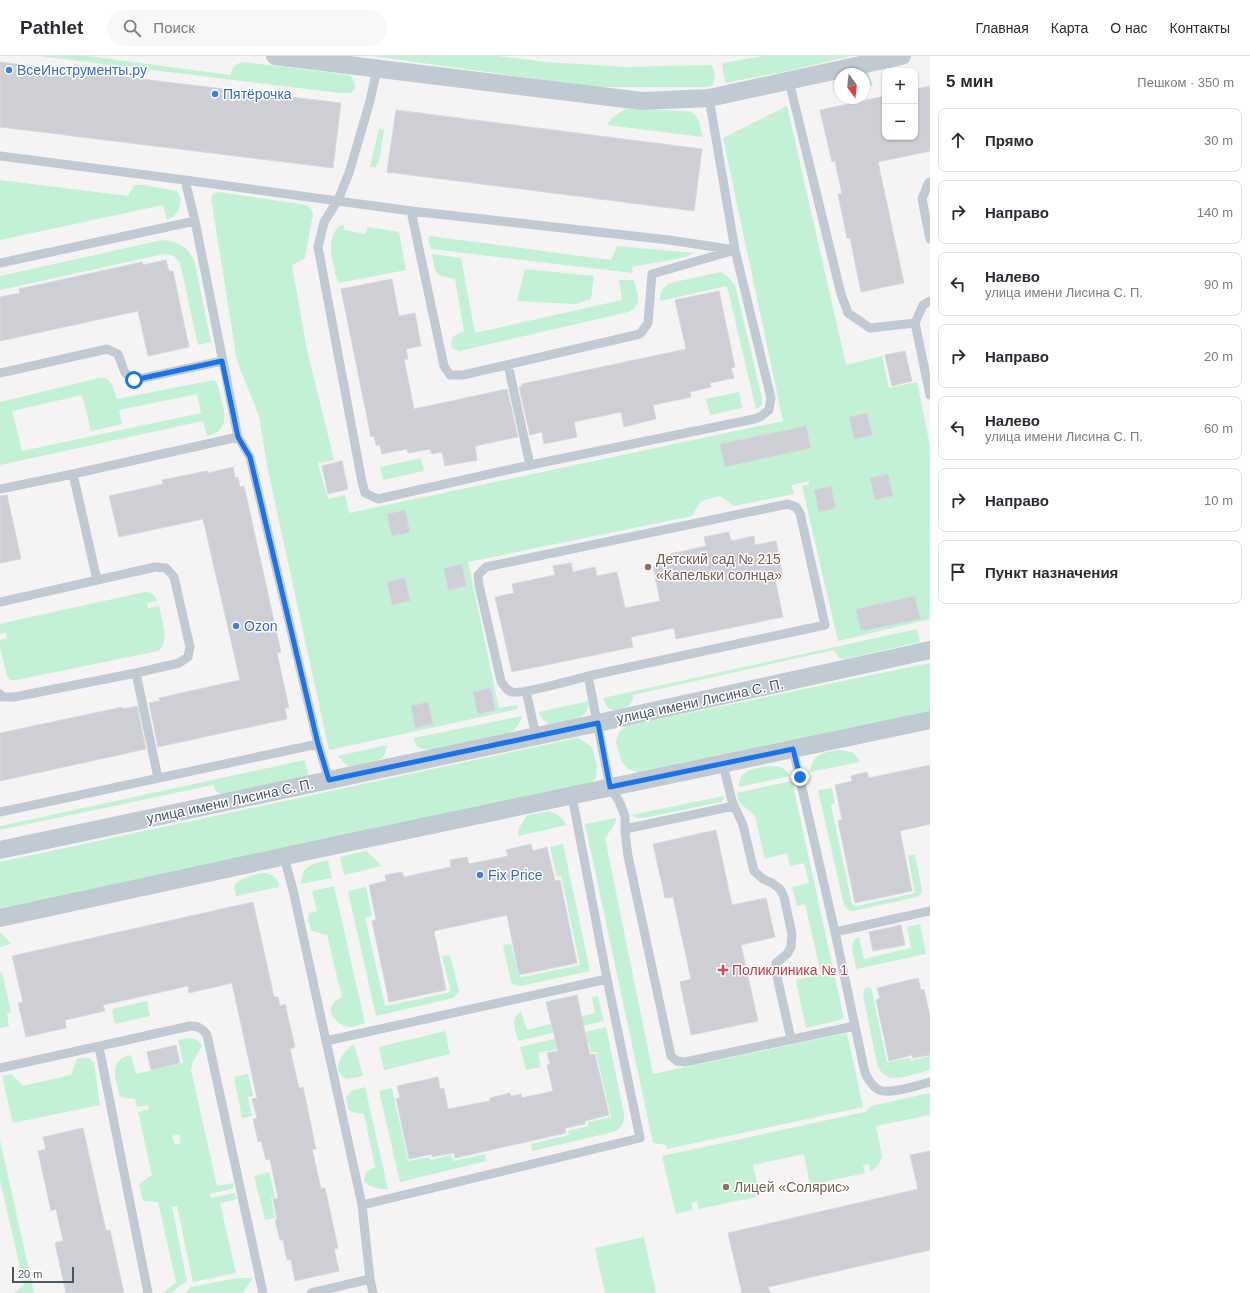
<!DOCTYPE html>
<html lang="ru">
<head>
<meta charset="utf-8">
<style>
	:root { --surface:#fff; --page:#f7f7f7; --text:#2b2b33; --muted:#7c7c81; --line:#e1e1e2 }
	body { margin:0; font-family:Helvetica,sans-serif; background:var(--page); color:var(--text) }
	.controls { position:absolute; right:12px; top:12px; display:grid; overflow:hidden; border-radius:8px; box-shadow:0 1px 3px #0004 }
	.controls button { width:36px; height:36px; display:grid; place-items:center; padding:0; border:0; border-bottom:1px solid var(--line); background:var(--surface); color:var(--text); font:20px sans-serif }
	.compass { position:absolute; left:834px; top:12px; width:36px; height:36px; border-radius:50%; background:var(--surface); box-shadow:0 1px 3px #0004; rotate:165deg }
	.scale { position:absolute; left:12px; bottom:10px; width:62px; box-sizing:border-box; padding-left:4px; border:2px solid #4a5661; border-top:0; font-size:11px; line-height:14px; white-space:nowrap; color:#4a5661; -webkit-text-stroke:3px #fff; paint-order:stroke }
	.stop { position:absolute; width:12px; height:12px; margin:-9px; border:3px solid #1a73e8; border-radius:50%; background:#fff }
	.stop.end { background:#1a73e8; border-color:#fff; box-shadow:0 1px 4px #0008 }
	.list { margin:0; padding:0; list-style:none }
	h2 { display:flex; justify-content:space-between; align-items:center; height:52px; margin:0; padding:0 16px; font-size:17px }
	h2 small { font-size:13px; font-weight:400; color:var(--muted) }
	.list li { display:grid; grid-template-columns:26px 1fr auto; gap:12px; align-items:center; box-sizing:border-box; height:64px; margin:0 8px 8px; padding:0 8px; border:1px solid var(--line); border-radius:8px }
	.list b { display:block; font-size:15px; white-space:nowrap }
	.list p { margin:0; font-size:13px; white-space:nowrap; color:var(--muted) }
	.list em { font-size:13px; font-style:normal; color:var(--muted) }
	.icon { flex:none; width:22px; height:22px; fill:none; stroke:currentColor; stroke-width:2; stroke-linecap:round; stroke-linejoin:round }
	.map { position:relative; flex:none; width:930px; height:1237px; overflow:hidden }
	header { display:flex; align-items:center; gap:24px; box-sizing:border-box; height:56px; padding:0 20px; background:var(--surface); border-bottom:1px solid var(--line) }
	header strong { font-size:19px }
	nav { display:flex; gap:22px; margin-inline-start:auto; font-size:14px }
	.search { width:280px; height:36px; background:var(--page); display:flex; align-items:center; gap:10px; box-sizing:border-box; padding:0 14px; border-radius:22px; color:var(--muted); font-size:15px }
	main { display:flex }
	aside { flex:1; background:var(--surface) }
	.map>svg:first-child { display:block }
	.green { fill:#c3f1d5; fill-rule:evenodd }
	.building { fill:#cdcfd5; stroke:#d7d9de }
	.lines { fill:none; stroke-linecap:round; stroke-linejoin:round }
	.lane { stroke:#c1cad2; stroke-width:9 }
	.street { stroke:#c1cad2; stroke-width:18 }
	.route { stroke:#1a73e8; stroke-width:5 }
	.shop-dot { fill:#3f7fe0; stroke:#fff; stroke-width:1.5 }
	.education-dot { fill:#8d6e63; stroke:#fff; stroke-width:1.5 }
	.health-dot { fill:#e0444e; stroke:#fff; stroke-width:1.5 }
	.labels { text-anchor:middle; stroke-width:3; stroke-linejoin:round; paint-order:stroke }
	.shop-label { font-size:14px; fill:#366cbe; stroke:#fff; text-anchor:start }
	.education-label { font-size:14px; fill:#785e54; stroke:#fff; text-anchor:start }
	.street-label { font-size:14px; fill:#4a5661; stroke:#fff }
	.health-label { font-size:14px; fill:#be3a42; stroke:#fff; text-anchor:start }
</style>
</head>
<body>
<header>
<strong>Pathlet</strong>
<div class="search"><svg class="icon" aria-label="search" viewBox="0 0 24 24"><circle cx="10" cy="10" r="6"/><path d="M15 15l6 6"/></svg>Поиск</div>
<nav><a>Главная</a><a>Карта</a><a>О нас</a><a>Контакты</a></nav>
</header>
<main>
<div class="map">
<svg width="930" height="1237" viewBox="0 0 930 1237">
	<rect width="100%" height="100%" fill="#f5f3f3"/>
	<path class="green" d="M39 0H87L230 19C234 10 233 9 243 6L350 19C354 25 358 31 351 37H339Z
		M372 0H497L547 6 625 11 711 9C715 14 716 24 712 30L704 31H595Z
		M764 0H851L793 14 725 27 722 7Z
		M868 16 873 30H864V18H862Z
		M787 50 846 309 882 300 889 332 917 326 930 390V563L838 585 802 430 809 428V425L792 429 794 438 734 450 720 440 701 445 692 460 468 506 499 652 517 649 518 653 329 694 267 410 259 360 237 305 211 142 214 137 219 136 306 149 311 153 313 158 305 202 292 209 307 294 334 404 318 407 328 443 345 439 349 457 783 365 723 82Z
		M626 53 688 55C700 59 700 70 703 81L607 69C612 60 617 58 626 53Z
		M379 73 384 74 379 105 376 111H370Z
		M0 124 128 140 134 129H143L177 135C184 146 180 159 167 164L163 149 0 184Z
		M341 169H344V174L365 178 368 171 399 176 406 214 338 227C334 211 323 181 341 169Z
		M430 180 611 204 617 190 694 197 686 201 632 211 633 217 431 193 428 183Z
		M162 184C178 186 186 189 194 204L211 286 198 289 180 207 174 200 164 198 0 234V220Z
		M432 198 461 202 475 277 622 244 619 224H634C637 238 644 249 628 256L459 295 452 292C450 287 452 283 455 279L464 275 455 223 438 219 435 214Z
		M525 213 594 220 591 243 576 248 517 245Z
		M721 216 727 220 735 229 762 342V349L756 353 727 230 660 245C660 236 662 232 670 227Z
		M99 322H106L112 328 117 343 214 324C219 328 219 335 221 342 225 359 230 374 207 380L203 365 0 409V346ZM197 338 201 357 22 395 12 355 82 339 91 375 122 368 119 354Z
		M739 336 742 352 710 359 706 343Z
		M421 402 424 415 383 424 380 411Z
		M145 536C152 536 154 538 157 545L147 547 148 552 159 550C161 562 171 587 158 595L16 624H10L7 620 0 591V584L7 582 6 577 0 578V569L3 567Z
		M917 573 920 586 845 603 839 602 834 594 633 639C633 641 633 643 632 645 630 651 617 656 611 653 606 652 605 646 603 642Z
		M930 607V655L639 717 628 713 622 706 616 686 618 677 626 670Z
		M589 645C588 667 567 665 550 668L542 663 539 656Z
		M522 660C520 669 516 673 507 678L429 694C420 693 416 691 413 682Z
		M577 682 583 685 592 691 597 710 596 722 590 728 0 853V806Z
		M387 689C386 692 386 696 385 698 380 709 360 709 350 712L343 706 338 700Z
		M841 694 854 697 860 706 810 716C811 698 826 695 841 694Z
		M305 704 308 717 307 721 222 739 216 735 213 729 0 774V770Z
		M770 710C779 710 785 711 790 720L739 731C738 713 756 712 770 710Z
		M792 725 844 963 806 972 796 924 821 918 805 848 797 850 792 831 809 827 804 807 790 810 787 797 765 803 755 760 739 746 737 737Z
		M832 732 835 747 831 749 852 848 856 850 915 837 908 800 915 798 922 834 921 838 917 841 853 855 848 854 844 849 818 734Z
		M724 740V743L721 746 644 762H637L631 759Z
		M549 755C557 758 563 761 566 769L518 780 519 772 527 759Z
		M616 762C616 770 609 776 605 782L653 1018 847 977 863 1051 667 1093 666 1089 653 1087 585 768Z
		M563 788 590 915 520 930 515 929 511 926 503 889 511 888 519 920 522 921 580 909 561 820 557 821 550 791Z
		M366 795 382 810 344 819 340 801Z
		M328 804 332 822 301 828C301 810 312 808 328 804Z
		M261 817C271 817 278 821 279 831L236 840 234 830C241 821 251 820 261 817Z
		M334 830 365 967C360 969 354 971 349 971 332 968 322 949 342 941L327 879 312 875 308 864 309 857 317 855 312 835Z
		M366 831 372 860 365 861 385 950 447 937 450 935V932L442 900 450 899 459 936 453 942 376 960 348 835Z
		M920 868 926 898 856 913 852 891C852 886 854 883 859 881L864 903 911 892 907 871Z
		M0 877H1L11 888 0 891Z
		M2 916 11 956 7 958 9 970 0 972V917Z
		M871 931 887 1006 910 1002 911 1005 930 1000V1014C920 1016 897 1025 888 1021 884 1019 881 1015 878 1012L863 939 865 932Z
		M598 940 604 965 518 985C516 975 509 961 521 956L527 974 595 957 592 941Z
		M147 945 150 960 115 968 112 953Z
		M606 971 624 1058C624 1068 622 1072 613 1076L532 1095 531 1088 569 1079 568 1075 588 1070V1066L611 1061 596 996H591L589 986 538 997 541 1011 526 1014 520 991Z
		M445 975 450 998 384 1014 379 991Z
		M188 982C195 983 199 983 202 990L193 1005 191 1014 217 1130 233 1127 234 1132 210 1138 211 1142 235 1137 237 1143 220 1147 236 1217 193 1226 177 1150 172 1151 187 1226 182 1228 172 1237H163L176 1226 158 1146 143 1145 139 1128 152 1119 138 1056 149 1053 148 1049 137 1051 135 1043 120 1041C116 1023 107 1004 131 999L136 1018 183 1007 178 984ZM179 1078 181 1087 175 1089 172 1080Z
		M354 988 363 1020 346 1023C343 1020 339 1018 338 1013 337 1005 347 992 354 988Z
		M84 1002H90L94 1007 100 1049 13 1067 2 1020 11 1018 23 1030 71 1019 77 1003Z
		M248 1018 253 1040 248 1041 252 1060 242 1062 234 1021Z
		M365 1031 388 1133C379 1133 370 1132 364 1125L366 1116 375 1111 364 1058C351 1056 347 1057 346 1041L351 1035Z
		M392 1032 408 1105 429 1101 430 1104 451 1099 453 1105 485 1098 486 1105 400 1126 379 1035Z
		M930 1037V1059L876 1070 882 1100C880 1107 877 1112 870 1115L869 1108 863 1109 865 1117 810 1129 804 1098 753 1109 760 1140 699 1153 697 1145 691 1147 693 1154 676 1158 662 1100 865 1056 871 1050Z
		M0 1084 34 1237H14L24 1229 0 1124Z
		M269 1116 275 1141 271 1142 275 1162 265 1164 254 1120Z
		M644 1181 656 1237H605L595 1192Z
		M238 1222H253L243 1237H184L191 1231Z"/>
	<path class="building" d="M0 6 341 47 333 112 0 71Z
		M930 30V95L878 106 904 227 861 236 850 182H847L838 138H842L835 105 832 106 820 54 885 40V81H915V33Z
		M396 54 702 93 694 155 387 116Z
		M166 204 169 215H173L189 291 148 300 138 255 0 285V241L20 237 19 233 142 206 143 209Z
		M392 223 399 260 415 257 421 290 406 293 408 303H404L414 353 507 333 518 381 475 390 477 404 445 410 442 396 432 398 430 393 408 397 407 393 382 398 380 389H376L374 380 371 381 341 233Z
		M719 235 735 311 731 312 734 322 710 327 711 331 690 336 691 341 653 349 656 363 624 371 621 356 574 366 577 381 544 388 542 376 530 379 519 331 522 330V328L686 293 675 244Z
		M905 295 912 325 892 330 885 299Z
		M867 357 872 379 854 383 849 361Z
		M806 370 811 392 725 411 720 388Z
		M342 405 348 433 328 438 322 410Z
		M233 411 235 422 238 421 240 431 244 430 274 565 281 596 277 597 289 652H285L287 663 158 691 149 647 160 645 159 642 240 624 203 463 119 481 109 440 163 428 162 424 207 415 208 417Z
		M888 418 893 440 875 444 870 422Z
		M831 430 836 452 819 456 814 434Z
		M7 439 21 503 0 507V440Z
		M405 454 410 476 392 480 387 458Z
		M729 476 731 485 754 480 755 489 776 485 783 521 775 523 783 561 676 583 674 572 631 581 633 591 512 616 495 541 514 537 512 528 555 519 553 510 571 507 573 516 595 511 597 520 617 516 625 552 660 545 653 511 672 507 670 498 706 490 704 481Z
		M462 508 466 530 448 534 444 512Z
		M405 522 410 545 392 549 387 526Z
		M915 540 920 563 861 575 856 553Z
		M491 632 495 654 478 658 473 636Z
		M428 646 433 668 415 672 411 650Z
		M137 650 146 693 0 725V677L123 651V653Z
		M930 709V768L900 775 912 835 855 847 838 765 842 764 835 729 852 725 851 720 867 716 869 722Z
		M716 774 732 849 766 842 775 881 741 889 758 965 691 979 680 926 691 923 673 841 665 842 653 788Z
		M531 788 533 795 547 791 555 825 560 824 577 907 519 919 507 859 434 875 446 934 389 946 372 865 376 864 369 829 386 825 385 819 402 816 404 821 451 811 450 804 467 801 469 808 508 800 506 794Z
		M253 846 274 941H278L280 950 285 948 295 991 290 993 299 1032 303 1031 316 1093H312L321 1133 325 1132 338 1192 334 1193 339 1215 295 1225 291 1204H287L283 1184H280L275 1164H277L273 1143 278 1142 270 1103 266 1104 261 1085 258 1086 253 1063 257 1062 252 1043 257 1042 232 927 189 937 188 930 103 949 105 955 65 964 66 972 26 981 18 947 23 946 12 900Z
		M901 869 905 889 873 895 869 876Z
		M918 922 921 934 924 933 930 961V999L913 1002 912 999 889 1005 876 944 880 942 877 932Z
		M577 939 590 999 595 998 609 1059 585 1065V1068L565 1072 566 1077 455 1102 454 1097 432 1101V1098L409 1103 396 1042H400L397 1030 438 1021 440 1033 444 1032 448 1053 490 1045V1042L510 1037 511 1040 521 1038 522 1042 553 1035 547 1009 550 1008 547 997 558 995 546 946Z
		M176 989 180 1007 151 1014 147 996Z
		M83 1072 106 1175 110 1174 124 1237H66L55 1187 63 1185 56 1153 51 1155 38 1095 46 1093 43 1081Z
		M930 1095V1194L768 1231 770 1237H742L728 1177 918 1133 910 1099Z"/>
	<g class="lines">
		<path class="lane" d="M377 13 370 45 349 117 338 144 324 166 318 191 362 426 365 437 378 443 530 409 754 363 760 361 769 354 771 342 735 194 709 42
			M789 25 841 238 848 257 870 272 915 267 923 249 930 245
			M0 100 185 124 411 155 669 184 735 194
			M930 126 928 128 922 143 930 183
			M411 155 444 310 450 319H463L640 278 648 267 652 218 732 195
			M0 207 195 165
			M915 267 930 339
			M508 309 530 409
			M0 317 107 293 118 298 125 317 134 324 222 305
			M73 418 97 524
			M0 433 73 418 238 381
			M0 546 155 511 166 512 174 521 190 591 188 601 179 607 136 617 14 641H2L0 638
			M136 617 158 722
			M588 620 825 569 800 457 796 451 788 448 486 511 478 519 479 529 501 625C504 630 507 635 512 636 521 639 576 623 588 620L610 731 619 745 625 760V776L628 800 671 1000 677 1005 685 1006 855 970
			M526 635 536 680
			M318 688 329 724
			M793 693 835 876 865 1017C868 1023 873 1031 879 1034 890 1039 918 1029 930 1026
			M723 708 732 745 743 769 754 815 763 823 772 827 780 833 784 841 792 878 791 891 787 898 776 907V916L791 983
			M0 756 318 688 250 401 238 381 195 165 185 124
			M625 773 734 750
			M284 801 293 834 362 1149 370 1223 373 1237
			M835 876 930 855
			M326 985 607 923
			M99 991 148 1237
			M0 1012 190 970C198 970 202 972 207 979L263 1237
			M362 1149 640 1082 607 923 572 740
			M311 1237 370 1223"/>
		<path class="street" d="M275 0 642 45 709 42 902 0
			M0 794 598 667 930 594
			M0 862 332 790 930 664"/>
	</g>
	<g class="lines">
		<path class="route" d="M134 324 222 305 238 381 250 401 318 688 329 724 598 667 610 731 793 693 800 721"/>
	</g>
	<g class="shop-dot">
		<circle cx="9" cy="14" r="4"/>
		<circle cx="215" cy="38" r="4"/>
		<circle cx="236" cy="570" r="4"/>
		<circle cx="480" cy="819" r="4"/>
	</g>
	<g class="education-dot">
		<circle cx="648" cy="511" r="4"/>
		<circle cx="726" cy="1131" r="4"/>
	</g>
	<path class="health-dot" d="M721 908h4v4h4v4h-4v4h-4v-4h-4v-4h4z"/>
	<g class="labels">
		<g class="shop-label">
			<text x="17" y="19">ВсеИнструменты.ру</text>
			<text x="223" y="43">Пятёрочка</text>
			<text x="244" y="575">Ozon</text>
			<text x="488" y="824">Fix Price</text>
		</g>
		<g class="education-label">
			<text x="656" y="508">Детский сад № 215<tspan x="656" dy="16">«Капельки солнца»</tspan></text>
			<text x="734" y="1136">Лицей «Солярис»</text>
		</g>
		<g class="street-label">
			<text transform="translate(700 645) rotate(-12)" y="5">улица имени Лисина С. П.</text>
			<text transform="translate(230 745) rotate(-12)" y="5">улица имени Лисина С. П.</text>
		</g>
		<g class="health-label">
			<text x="732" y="919">Поликлиника № 1</text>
		</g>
	</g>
</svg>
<div class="controls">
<button>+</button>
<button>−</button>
</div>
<svg class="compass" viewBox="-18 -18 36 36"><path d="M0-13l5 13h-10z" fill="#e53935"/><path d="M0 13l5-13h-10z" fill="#7c7c81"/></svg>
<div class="scale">20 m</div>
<div class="stop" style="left:134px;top:324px"></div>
<div class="stop end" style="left:800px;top:721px"></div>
</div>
<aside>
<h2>5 мин<small>Пешком · 350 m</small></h2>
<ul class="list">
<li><svg class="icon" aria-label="ahead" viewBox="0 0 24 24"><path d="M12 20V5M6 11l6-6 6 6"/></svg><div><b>Прямо</b></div><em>30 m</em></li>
<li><svg class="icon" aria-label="right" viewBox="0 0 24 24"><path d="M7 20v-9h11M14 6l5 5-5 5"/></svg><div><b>Направо</b></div><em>140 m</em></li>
<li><svg class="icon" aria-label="left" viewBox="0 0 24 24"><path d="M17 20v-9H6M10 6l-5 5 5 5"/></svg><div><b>Налево</b><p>улица имени Лисина С. П.</p></div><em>90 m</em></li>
<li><svg class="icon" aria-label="right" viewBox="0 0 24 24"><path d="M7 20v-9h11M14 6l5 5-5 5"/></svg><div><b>Направо</b></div><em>20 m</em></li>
<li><svg class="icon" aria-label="left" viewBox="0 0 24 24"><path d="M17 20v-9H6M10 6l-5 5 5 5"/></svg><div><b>Налево</b><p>улица имени Лисина С. П.</p></div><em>60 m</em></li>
<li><svg class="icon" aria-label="right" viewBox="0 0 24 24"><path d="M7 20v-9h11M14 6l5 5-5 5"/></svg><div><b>Направо</b></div><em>10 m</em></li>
<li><svg class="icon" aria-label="arrive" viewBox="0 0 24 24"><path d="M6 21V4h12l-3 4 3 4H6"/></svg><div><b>Пункт назначения</b></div></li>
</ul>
</aside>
</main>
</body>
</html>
